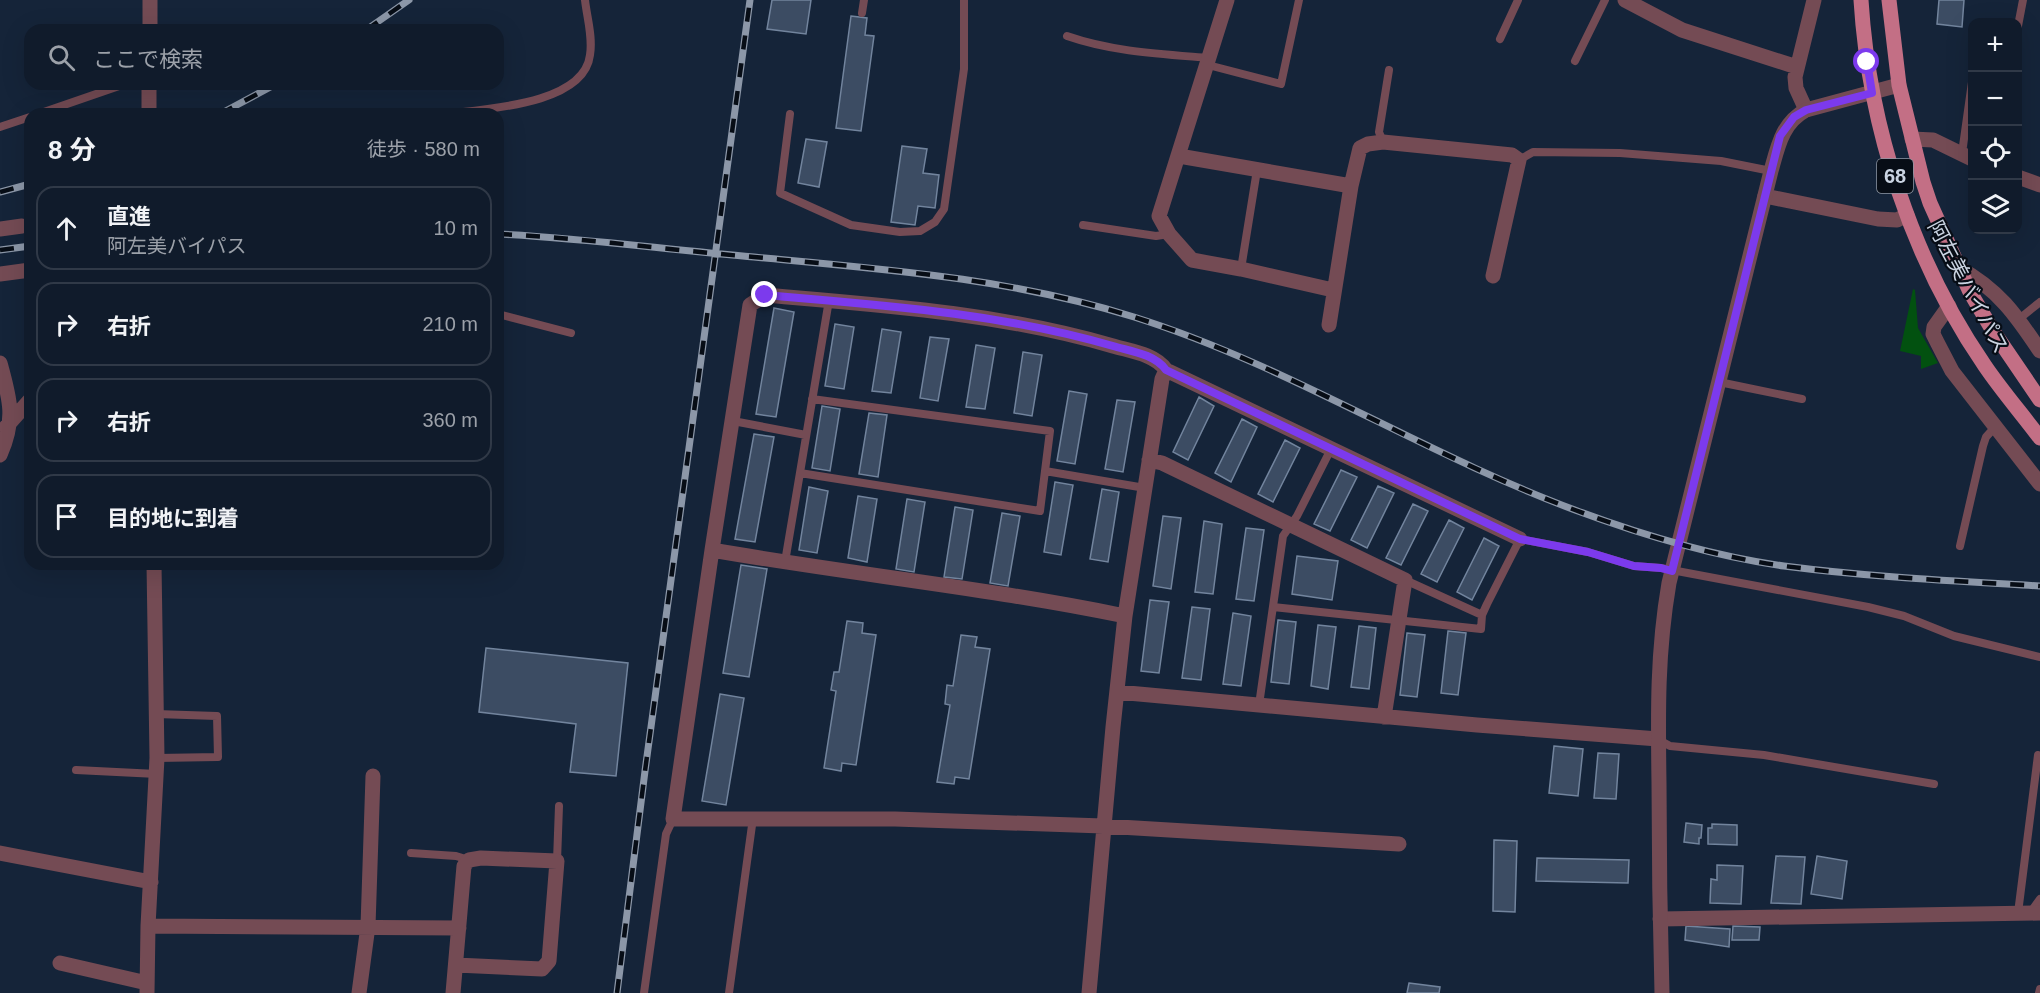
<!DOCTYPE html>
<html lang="ja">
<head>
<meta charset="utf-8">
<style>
	:root { --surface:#101b2b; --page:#192433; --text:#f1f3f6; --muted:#9ca1a9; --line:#303947 }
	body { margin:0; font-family:Arial,"Noto Sans JP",sans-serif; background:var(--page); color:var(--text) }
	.controls { position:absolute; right:18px; top:18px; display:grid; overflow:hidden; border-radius:12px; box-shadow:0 6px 24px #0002 }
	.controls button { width:54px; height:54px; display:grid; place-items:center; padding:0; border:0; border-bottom:2px solid var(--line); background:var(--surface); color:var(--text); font:30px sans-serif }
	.stop { position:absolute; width:18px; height:18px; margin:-14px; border:4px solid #7c3aed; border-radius:50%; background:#fff }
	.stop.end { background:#7c3aed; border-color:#fff; box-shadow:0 2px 6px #0008 }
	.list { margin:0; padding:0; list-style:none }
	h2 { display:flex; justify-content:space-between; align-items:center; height:78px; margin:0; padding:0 24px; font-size:26px }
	h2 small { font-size:20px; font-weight:400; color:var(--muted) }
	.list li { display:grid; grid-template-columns:39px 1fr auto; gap:18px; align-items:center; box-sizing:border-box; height:84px; margin:0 12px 12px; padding:0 12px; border:2px solid var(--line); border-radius:18px }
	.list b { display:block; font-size:22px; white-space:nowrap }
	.list p { margin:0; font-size:20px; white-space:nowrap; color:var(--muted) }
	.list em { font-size:20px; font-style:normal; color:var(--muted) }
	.icon { flex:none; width:33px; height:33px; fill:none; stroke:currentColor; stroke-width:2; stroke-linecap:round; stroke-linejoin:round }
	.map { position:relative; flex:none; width:2040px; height:993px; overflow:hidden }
	.search { position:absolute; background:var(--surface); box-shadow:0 6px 24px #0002; left:24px; top:24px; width:480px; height:66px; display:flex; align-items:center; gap:15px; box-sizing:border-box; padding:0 21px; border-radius:18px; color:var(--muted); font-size:22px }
	.panel { position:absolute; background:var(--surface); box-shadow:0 6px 24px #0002; left:24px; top:108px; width:480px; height:462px; border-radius:18px }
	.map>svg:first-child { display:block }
	.green { fill:#025110 }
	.building { fill:#3c4c63; stroke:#72849d; stroke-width:1.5 }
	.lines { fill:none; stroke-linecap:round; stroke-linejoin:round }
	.service { stroke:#744b54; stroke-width:8 }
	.minor { stroke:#744b54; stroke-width:15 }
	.tertiary { stroke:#744b54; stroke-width:15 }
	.primary { stroke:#c36f85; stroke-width:15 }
	.rail-casing { stroke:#8c97a8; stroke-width:7 }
	.rail { stroke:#070d16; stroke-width:4.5; stroke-dasharray:14; stroke-linecap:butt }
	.route { stroke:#7c3aed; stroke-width:8 }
	.labels { text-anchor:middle; stroke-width:4.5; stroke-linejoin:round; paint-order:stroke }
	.shield { fill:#070d16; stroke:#9098a5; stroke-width:1.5 }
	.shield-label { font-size:20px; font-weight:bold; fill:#cad4e2 }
	.street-label { font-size:21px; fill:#cad4e2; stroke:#070d16 }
</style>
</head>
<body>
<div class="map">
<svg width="2040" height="993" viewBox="0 0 2040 993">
	<rect width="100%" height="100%" fill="#152439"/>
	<path class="green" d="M1913 289 1915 290 1918 328 1938 363 1921 369V356L1900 351Z"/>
	<path class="building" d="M772 0H811L806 34 767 29Z
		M1939 0H1964L1962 27 1937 24Z
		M851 16 867 18 865 35 874 36 861 131 836 128Z
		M806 139 827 142 819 187 798 183Z
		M902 146 927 149 923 173 939 175 935 208 918 206 915 225 891 222Z
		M774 308 794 312 776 417 756 414Z
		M835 324 854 327 844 389 825 386Z
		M882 329 901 332 891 393 872 391Z
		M930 337 949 339 938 401 920 398Z
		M976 345 995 348 985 409 966 407Z
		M1023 352 1042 355 1032 416 1014 413Z
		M1069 391 1087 394 1075 464 1057 461Z
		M1199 397 1214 406 1188 460 1173 452Z
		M1117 400 1135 402 1123 472 1105 469Z
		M822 406 840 409 830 471 812 468Z
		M869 413 887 415 878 477 859 474Z
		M1242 419 1257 427 1231 482 1215 473Z
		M754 434 774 437 755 542 735 539Z
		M1285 440 1300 448 1273 502 1258 494Z
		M1341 470 1357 477 1330 531 1314 524Z
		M1055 482 1073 485 1061 555 1044 552Z
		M1378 486 1394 493 1367 548 1351 540Z
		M809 487 828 491 817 553 799 550Z
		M1102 489 1119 492 1108 562 1090 559Z
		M858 496 877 499 867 562 848 558Z
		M907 499 925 502 914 572 896 569Z
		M1413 504 1428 511 1401 565 1386 558Z
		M955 507 973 510 962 579 944 577Z
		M1002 513 1020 516 1008 586 990 583Z
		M1163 516 1181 518 1171 589 1153 586Z
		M1449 520 1464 528 1437 582 1421 574Z
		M1204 521 1222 524 1213 594 1195 592Z
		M1246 528 1264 530 1254 601 1236 599Z
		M1484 538 1499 546 1472 600 1457 592Z
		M1297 556 1338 561 1332 600 1292 594Z
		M741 565 767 569 749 677 723 673Z
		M1150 600 1169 602 1159 673 1141 671Z
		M1192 607 1210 609 1201 680 1182 678Z
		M1233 613 1251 616 1241 686 1223 684Z
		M1278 620 1296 622 1289 684 1271 682Z
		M847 621 863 623 862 633 876 635 856 765 842 763 841 771 824 768 836 691 831 690 834 672H839Z
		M1318 625 1336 627 1328 689 1311 686Z
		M1359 626 1376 628 1369 689 1351 687Z
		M1448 631 1466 633 1458 695 1441 693Z
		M1407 633 1425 635 1417 697 1400 695Z
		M961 635 977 637 975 647 990 649 969 779 955 777 954 784 937 782 950 705 945 704 947 685 953 686Z
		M486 648 628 663 616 776 570 772 576 724 479 712Z
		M720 694 744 698 726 805 702 801Z
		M1554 746 1583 749 1578 796 1549 793Z
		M1598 753 1619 754 1616 799 1594 798Z
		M1686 823 1702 825 1701 838H1699V844L1684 842Z
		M1712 824 1737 825V845L1708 844V828H1712Z
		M1494 840 1517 841 1515 912 1493 911Z
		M1776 856 1805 857 1801 904 1771 903Z
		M1817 856 1847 861 1842 899 1811 894Z
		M1537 858 1629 860 1628 883 1536 881Z
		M1717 865 1743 866 1741 904 1710 903 1711 879 1717 880Z
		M1686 926 1730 929 1729 947 1685 940Z
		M1733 926 1760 927 1759 940H1732Z
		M1409 983 1440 987 1439 993H1407Z"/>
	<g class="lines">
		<path class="service" d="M862 13 864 0
			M2018 26 2023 0
			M1067 36C1113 52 1161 54 1210 58
			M1500 39 1518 0
			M1575 61 1605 0
			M1208 65 1281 84 1299 0
			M38 114 125 84
			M309 114H330
			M445 114C484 109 584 105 590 55 593 37 587 18 585 0
			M790 114 780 193 851 225 900 232 920 231 935 222 944 209 964 69V0
			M0 127 30 117
			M1383 142 1379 132 1389 70
			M1962 153 1972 82
			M1519 160 1533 152 1620 153 1721 161 1771 171
			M1083 225 1156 236 1169 234
			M1241 269 1257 170
			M498 314 571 333
			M2019 319 2040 302
			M1719 382 1802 399
			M733 421 806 435
			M1045 471 1145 488
			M800 473 1040 511 1050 431 812 399
			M1960 546 1983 446 1986 437 1996 426
			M785 562 829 300
			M1405 580 1482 615
			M1273 607 1481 629 1482 615 1487 604 1520 539 1588 552 1634 566 1661 568 1868 607 1904 616 1954 636 2040 657
			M1259 705 1283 536 1297 516 1331 449
			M156 714 217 716 218 757 157 758
			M1659 740 1670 746 1764 755 1934 784
			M76 770 157 774
			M411 853 456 856 469 860
			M557 861 559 806
			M2018 913 2038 755
			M2030 913 2040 899
			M644 993 666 834 673 819
			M729 993 753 818
			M2039 993 2040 989"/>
		<path class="minor" d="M1227 0 1159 216 1169 234 1192 260 1241 269 1333 290
			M1625 0 1682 30 1797 67
			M150 30V0
			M149 84V110
			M1806 110 1796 88 1795 77 1814 0
			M1912 139 1933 140 1972 159
			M1179 156 1351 186 1360 148 1368 144 1383 142 1512 155 1519 160 1493 276
			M2018 177 2040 185
			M1765 196 1878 219 1897 220 1907 215
			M0 229 22 226
			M1959 268C1998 289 2016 315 2040 351
			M0 274 30 270
			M1949 306 1934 327 1933 334 1937 342 1952 371 2040 484
			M1329 325 1351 186
			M0 363C10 399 16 419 0 455
			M6 427 30 400
			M1149 460 1162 463 1405 580 1384 717
			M712 550C849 574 989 588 1125 616
			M1117 692 1477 725 1658 739
			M1399 844 1103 826 895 819H673L712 550 750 305 765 295C881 305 1000 313 1113 346 1130 351 1155 354 1166 370L1520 539
			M0 853 151 882
			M1660 919 2040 913
			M148 926 459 928
			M60 963 147 983
			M147 993 148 926 157 758 154 564
			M359 993 368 926 373 776
			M453 993 464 866 469 860 481 858 557 861 549 961 542 969 456 965
			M1089 993 1113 727 1125 616 1162 379 1166 370"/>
		<path class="tertiary" d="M1662 993C1660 923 1659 853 1659 783 1658 713 1657 653 1669 583L1771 171C1778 146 1782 123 1806 110L1899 85"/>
		<path class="primary" d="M1861 0C1869 128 1912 260 1985 366 2002 391 2022 414 2040 438
			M1889 0 1899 85 1923 182 1930 203 1970 292 1993 331 2040 400"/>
		<g class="rail-casing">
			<path id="rail" d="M366 30 409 0
				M220 114 276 84
				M0 192 30 184
				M498 234C584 238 668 250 754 257 882 269 1010 278 1134 317 1287 365 1424 454 1575 510 1642 535 1712 556 1784 566 1869 577 1955 581 2040 586
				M0 250 30 246
				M617 993 645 771 750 0"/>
		</g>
		<use href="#rail" class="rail"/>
	</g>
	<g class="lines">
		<path class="route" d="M765 295C881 305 1000 313 1113 346 1130 351 1155 354 1166 370L1520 539 1588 552 1634 566 1661 568 1672 571 1780 136 1794 117 1806 110 1872 93 1867 62"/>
	</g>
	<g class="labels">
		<rect class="shield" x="1877" y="159" width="36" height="34" rx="4.5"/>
		<g class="shield-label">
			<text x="1895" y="183">68</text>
		</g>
		<g class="street-label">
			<text transform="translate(1968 287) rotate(62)" y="7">阿左美バイパス</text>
		</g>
	</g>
</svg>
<div class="controls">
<button>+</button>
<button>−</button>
<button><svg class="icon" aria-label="locate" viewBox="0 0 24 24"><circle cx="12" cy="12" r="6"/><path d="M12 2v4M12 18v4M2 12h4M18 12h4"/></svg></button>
<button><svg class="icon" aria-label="layers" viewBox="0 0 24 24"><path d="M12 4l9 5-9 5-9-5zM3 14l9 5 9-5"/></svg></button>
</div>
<div class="stop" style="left:1867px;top:62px"></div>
<div class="stop end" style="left:765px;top:295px"></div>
<div class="search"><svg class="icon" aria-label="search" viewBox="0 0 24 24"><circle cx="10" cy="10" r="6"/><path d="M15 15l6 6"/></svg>ここで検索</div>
<section class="panel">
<h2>8 分<small>徒歩 · 580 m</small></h2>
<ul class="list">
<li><svg class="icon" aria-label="ahead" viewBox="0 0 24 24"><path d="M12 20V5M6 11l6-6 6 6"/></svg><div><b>直進</b><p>阿左美バイパス</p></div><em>10 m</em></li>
<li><svg class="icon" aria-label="right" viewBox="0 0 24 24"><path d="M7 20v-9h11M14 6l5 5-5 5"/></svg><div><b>右折</b></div><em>210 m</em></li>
<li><svg class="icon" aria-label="right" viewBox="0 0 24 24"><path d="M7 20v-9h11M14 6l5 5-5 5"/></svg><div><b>右折</b></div><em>360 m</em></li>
<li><svg class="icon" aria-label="arrive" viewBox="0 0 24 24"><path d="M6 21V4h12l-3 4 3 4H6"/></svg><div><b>目的地に到着</b></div></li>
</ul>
</section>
</div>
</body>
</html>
